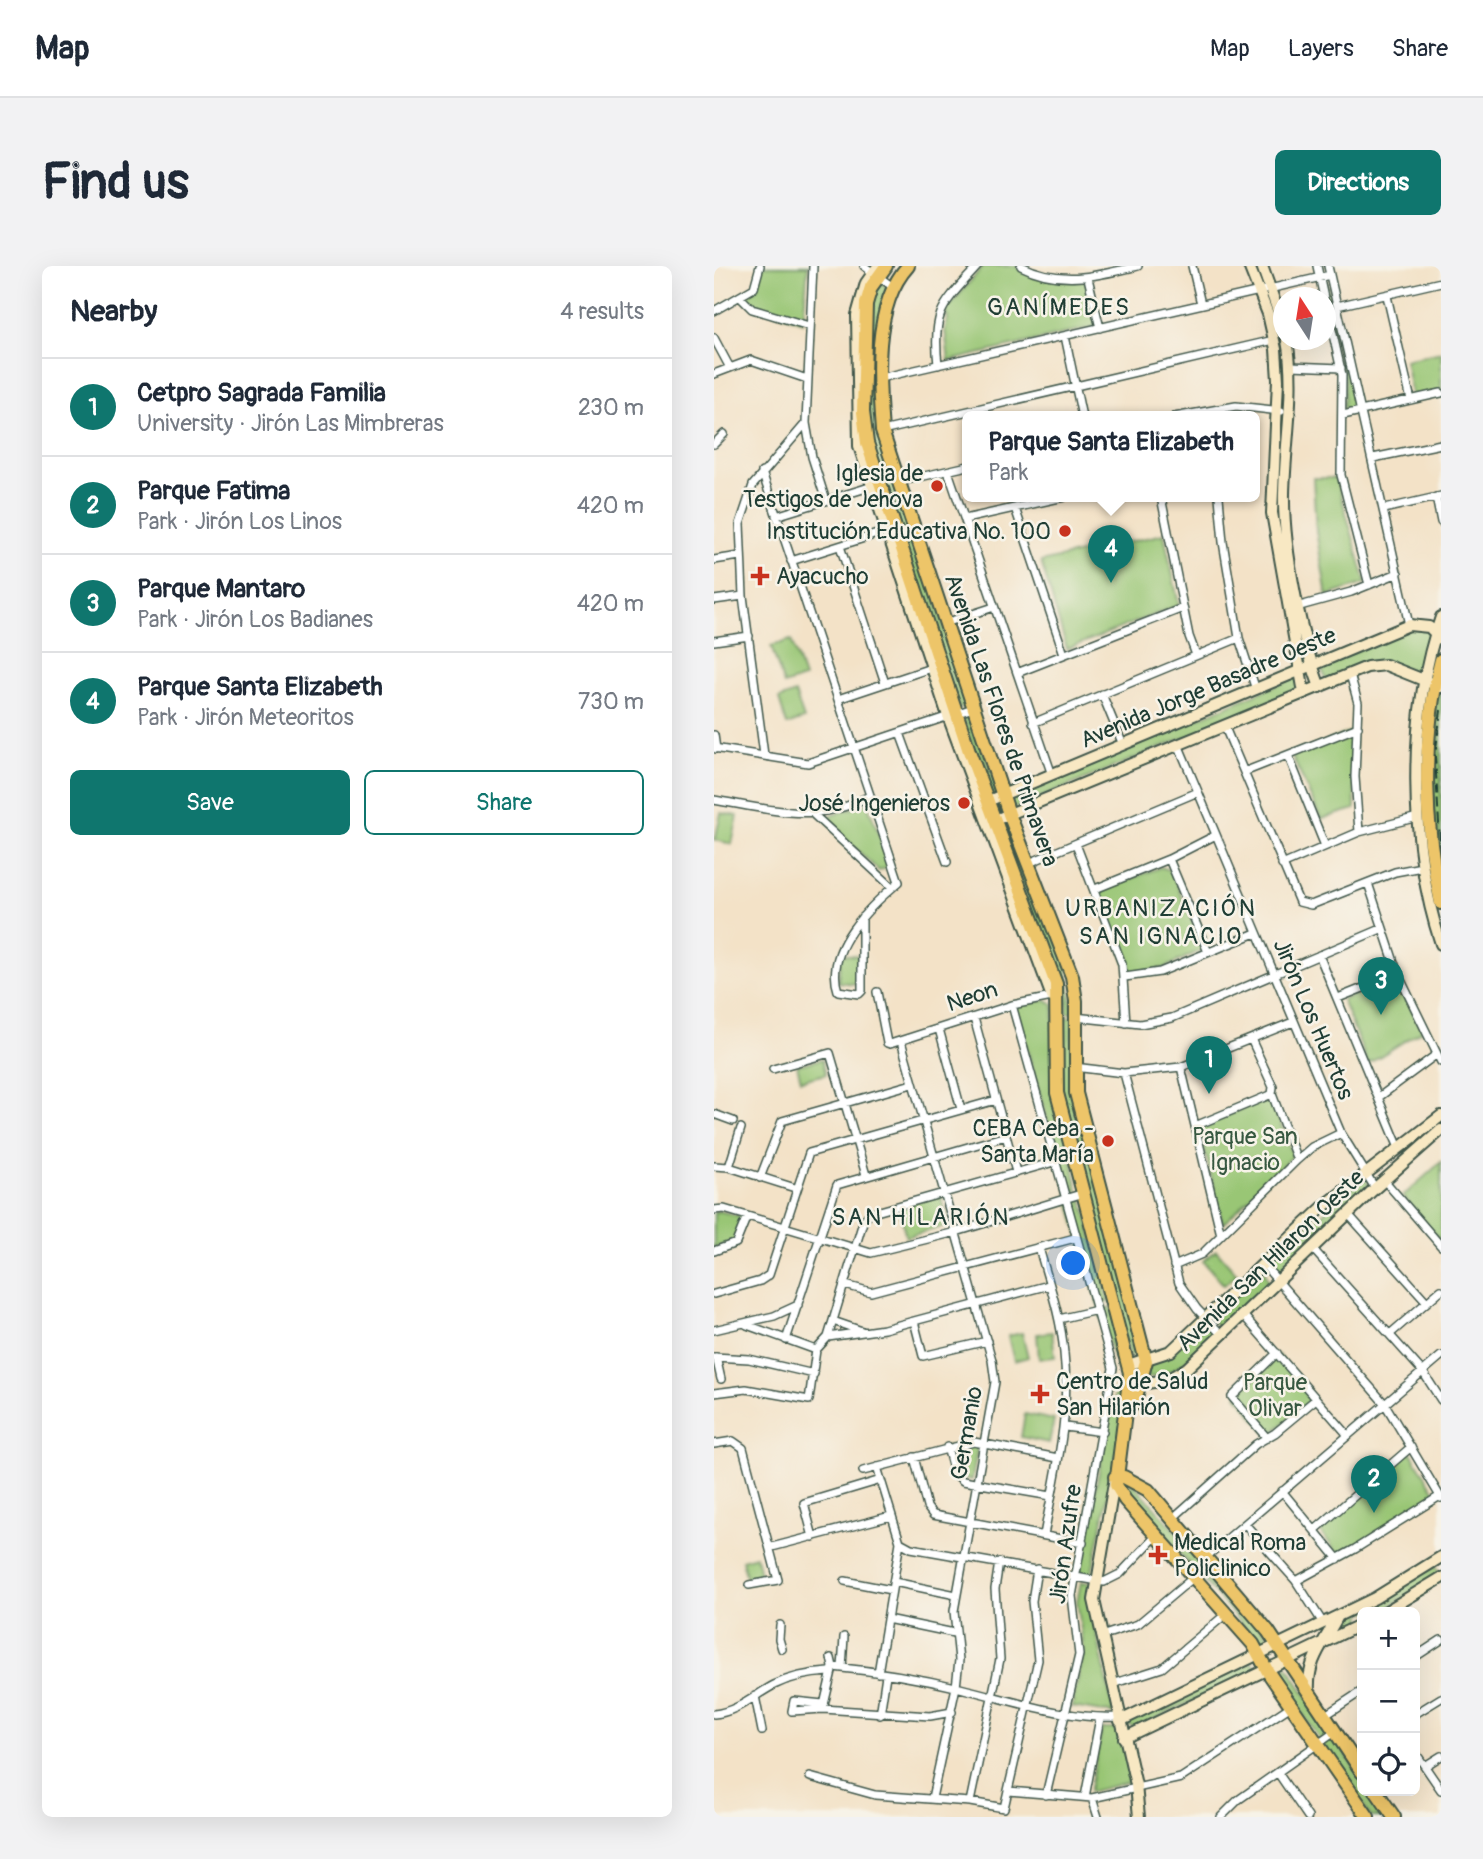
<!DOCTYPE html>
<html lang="en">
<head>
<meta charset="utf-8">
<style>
	:root { --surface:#fff; --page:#f2f2f3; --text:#1f2937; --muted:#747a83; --line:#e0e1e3; --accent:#0f766e }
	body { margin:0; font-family:Pangolin,sans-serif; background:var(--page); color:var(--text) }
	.controls { position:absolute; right:21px; bottom:21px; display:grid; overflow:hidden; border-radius:10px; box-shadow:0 7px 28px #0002 }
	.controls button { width:63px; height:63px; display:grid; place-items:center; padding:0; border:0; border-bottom:2px solid var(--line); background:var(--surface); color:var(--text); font:35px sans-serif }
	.compass { position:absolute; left:559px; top:21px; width:63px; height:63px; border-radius:50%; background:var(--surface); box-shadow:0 7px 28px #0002; rotate:348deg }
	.you { position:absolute; left:360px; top:998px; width:24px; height:24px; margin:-18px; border:5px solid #fff; border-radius:50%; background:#1a73e8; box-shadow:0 0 0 10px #1a73e833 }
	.badge { display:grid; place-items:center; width:46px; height:46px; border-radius:50%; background:var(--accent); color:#fff; font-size:23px; font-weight:700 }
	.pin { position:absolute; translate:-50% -58px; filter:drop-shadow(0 2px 4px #0008) }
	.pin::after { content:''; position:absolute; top:37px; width:24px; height:21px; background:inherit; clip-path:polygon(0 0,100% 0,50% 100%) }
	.popup { position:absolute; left:248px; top:145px; width:298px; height:91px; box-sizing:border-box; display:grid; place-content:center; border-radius:10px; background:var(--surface); filter:drop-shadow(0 2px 5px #0005); font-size:23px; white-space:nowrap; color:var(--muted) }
	.popup b { font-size:26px; color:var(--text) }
	.popup::after { content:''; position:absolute; left:50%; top:100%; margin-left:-14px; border:14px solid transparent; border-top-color:var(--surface) }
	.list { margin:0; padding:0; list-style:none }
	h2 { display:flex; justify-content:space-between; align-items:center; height:91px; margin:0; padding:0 28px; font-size:30px }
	h2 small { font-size:23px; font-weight:400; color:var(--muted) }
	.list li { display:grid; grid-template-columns:46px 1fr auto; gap:21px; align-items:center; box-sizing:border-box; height:98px; padding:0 28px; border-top:2px solid var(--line) }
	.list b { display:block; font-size:26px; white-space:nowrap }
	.list p { margin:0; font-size:23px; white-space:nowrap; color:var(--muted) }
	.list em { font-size:23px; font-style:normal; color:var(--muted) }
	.actions { display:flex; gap:14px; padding:21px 28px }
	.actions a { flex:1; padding:16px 0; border:2px solid var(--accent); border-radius:10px; text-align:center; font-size:24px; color:var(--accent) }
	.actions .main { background:var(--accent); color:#fff }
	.icon { flex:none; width:38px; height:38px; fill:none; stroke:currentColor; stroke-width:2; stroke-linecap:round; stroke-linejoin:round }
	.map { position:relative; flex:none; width:727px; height:1551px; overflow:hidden; border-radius:10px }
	header { display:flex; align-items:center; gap:42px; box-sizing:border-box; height:98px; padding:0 35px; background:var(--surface); border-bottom:2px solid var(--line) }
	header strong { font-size:33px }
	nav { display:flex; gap:38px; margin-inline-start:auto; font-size:24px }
	.intro { display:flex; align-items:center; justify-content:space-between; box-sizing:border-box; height:168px; padding:0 42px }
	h1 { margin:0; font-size:49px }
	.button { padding:18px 32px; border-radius:10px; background:var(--accent); color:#fff; font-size:24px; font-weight:700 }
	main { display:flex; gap:42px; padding:0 42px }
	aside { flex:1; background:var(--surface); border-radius:10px; box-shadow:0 7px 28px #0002 }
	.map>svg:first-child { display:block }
	.green { fill:#99c674; stroke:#5c8254; stroke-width:2 }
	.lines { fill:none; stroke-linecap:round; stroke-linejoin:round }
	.street-casing { stroke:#3f564a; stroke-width:10 }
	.secondary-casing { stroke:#3f564a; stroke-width:14 }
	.primary-casing { stroke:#3f564a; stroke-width:16 }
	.street { stroke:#fff; stroke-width:7 }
	.secondary { stroke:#f8e8c3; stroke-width:10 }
	.primary { stroke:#edc569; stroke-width:12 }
	.rail { stroke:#1f3d34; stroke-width:2; stroke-dasharray:10 5; stroke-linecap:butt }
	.poi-dot { fill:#c8321e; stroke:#f7f3e8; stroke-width:2.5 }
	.labels { text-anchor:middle; stroke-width:5; stroke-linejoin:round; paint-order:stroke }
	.poi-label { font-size:23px; fill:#1f3d34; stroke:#f7f3e8; text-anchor:end }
	.street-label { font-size:23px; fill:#1f3d34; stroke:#f7f3e8 }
	.park-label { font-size:23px; fill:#375841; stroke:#f7f3e8 }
	.neighbourhood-label { font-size:24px; letter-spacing:2px; fill:#1f3d34; stroke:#f7f3e8 }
</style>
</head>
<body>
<header>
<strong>Map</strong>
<nav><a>Map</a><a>Layers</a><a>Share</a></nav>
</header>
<div class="intro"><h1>Find us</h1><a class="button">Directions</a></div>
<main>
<aside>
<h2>Nearby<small>4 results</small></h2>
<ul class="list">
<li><span class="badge">1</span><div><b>Cetpro Sagrada Familia</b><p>University · Jirón Las Mimbreras</p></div><em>230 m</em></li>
<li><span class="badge">2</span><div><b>Parque Fatima</b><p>Park · Jirón Los Linos</p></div><em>420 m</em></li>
<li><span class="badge">3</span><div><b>Parque Mantaro</b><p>Park · Jirón Los Badianes</p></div><em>420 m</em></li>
<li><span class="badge">4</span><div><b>Parque Santa Elizabeth</b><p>Park · Jirón Meteoritos</p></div><em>730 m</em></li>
</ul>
<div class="actions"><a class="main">Save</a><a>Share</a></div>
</aside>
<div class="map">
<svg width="727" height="1551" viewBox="0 0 727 1551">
	<rect width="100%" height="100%" fill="#f7f3e8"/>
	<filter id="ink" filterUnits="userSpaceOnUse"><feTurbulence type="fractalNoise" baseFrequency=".0143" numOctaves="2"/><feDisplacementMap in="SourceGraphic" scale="14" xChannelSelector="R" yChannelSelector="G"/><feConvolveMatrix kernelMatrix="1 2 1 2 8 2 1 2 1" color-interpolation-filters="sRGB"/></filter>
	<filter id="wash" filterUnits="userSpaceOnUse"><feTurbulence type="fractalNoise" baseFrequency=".00686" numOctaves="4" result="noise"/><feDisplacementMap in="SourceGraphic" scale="28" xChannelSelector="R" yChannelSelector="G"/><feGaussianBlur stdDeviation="1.57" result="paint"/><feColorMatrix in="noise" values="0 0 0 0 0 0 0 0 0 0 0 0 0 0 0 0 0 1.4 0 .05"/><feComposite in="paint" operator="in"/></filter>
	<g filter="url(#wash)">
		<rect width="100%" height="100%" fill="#f3e2c7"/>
		<path class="green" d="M48 0H94L89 56 33 36 31 29 43 22Z
			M269 0H301L332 13 372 15 383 60 235 95 231 64 234 52 231 46Z
			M165 15 175 23 163 130 253 440 245 442 154 171 155 42Z
			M612 15 643 142 641 145 633 146 629 140 631 116 608 17Z
			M727 86V125L698 131 691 94Z
			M599 212H622L652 317 613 330 602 265Z
			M450 268 465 339 353 383 327 296Z
			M691 362 713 363 717 369 710 402 705 406 673 397 612 414 607 401Z
			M77 374 90 412 70 419 57 380Z
			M582 411 587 423 299 543 295 532Z
			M81 427 90 453 73 459 65 433Z
			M723 427 727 428V622C721 557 713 492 723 427Z
			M256 449 285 526 276 531 249 452Z
			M635 466 640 469 641 543 607 553 578 490Z
			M153 537 177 600 165 605 114 556 116 550Z
			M7 547 24 550 18 578 1 574Z
			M297 556 353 698 359 747H353V726L347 725 286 561Z
			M447 601 457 605 490 683 450 702 416 708 385 625Z
			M127 688 144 690 141 718 124 716Z
			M682 711 708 764 654 798 628 734Z
			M333 734 340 739 338 791 364 925 354 927 301 740Z
			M359 751 357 785 429 1088 416 1091 347 830V752Z
			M108 793 112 808 87 814 83 799Z
			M556 831 579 890 509 958 485 861Z
			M727 896V976L689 930Z
			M651 911 655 919 567 1005 564 1004 556 993Z
			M226 928 235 959 192 971 184 941Z
			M364 932H368L395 1036 384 1039 355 935Z
			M5 945 30 951 20 975 0 982V947Z
			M502 984 523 1008 510 1019 489 995Z
			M545 1004 551 1006 555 1016 509 1062H505L497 1053Z
			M397 1041 410 1092 400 1093 385 1045Z
			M493 1059 501 1065 500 1071C480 1090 462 1108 432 1112L437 1096Z
			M338 1066 341 1091 325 1093 323 1068Z
			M308 1067 314 1091 300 1095 294 1070Z
			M564 1089 599 1132 555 1170 523 1129Z
			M403 1118 411 1122 405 1176 377 1311 364 1307Z
			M311 1148 340 1154 335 1177 307 1171Z
			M264 1179 258 1214 246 1211 233 1180Z
			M696 1185 723 1229 625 1289 605 1264Z
			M416 1218 422 1220 556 1372 555 1379 548 1381 408 1222Z
			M42 1290 47 1313 34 1317 28 1294Z
			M722 1300 726 1309 667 1346H648V1356L617 1373 626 1352Z
			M367 1316 376 1317 375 1331 400 1448 358 1441 370 1385 363 1335Z
			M539 1396 544 1404 421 1462 414 1458 415 1455Z
			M573 1400 648 1513V1525H656L675 1551H657L561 1406Z
			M388 1463H405L419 1515 375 1526Z"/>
	</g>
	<g filter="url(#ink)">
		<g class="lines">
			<g class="street-casing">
				<path id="street" d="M99 0 92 157 98 191 112 235
					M150 0 179 21
					M307 0C347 20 383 10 424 0
					M478 0 487 38
					M603 0 610 32
					M614 0 695 359
					M374 12 386 62
					M673 30 697 134
					M26 31 38 43 95 60
					M612 37 628 109 627 209 655 319
					M623 40 727 16
					M0 45 40 22 46 0
					M351 70 368 151
					M0 72 15 100
					M224 99C218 44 229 39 264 0
					M577 100 627 102
					M0 108 37 94 93 113
					M166 112 616 9
					M629 149 727 127
					M460 151 522 140 567 145
					M168 165 560 74
					M0 178 10 168
					M659 192 727 178
					M234 205 338 509
					M48 206 185 616C156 640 110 683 124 725L145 728 148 725V651
					M184 216 254 200
					M447 231 475 370 482 389
					M505 231 509 276 525 372 542 424
					M722 231 727 256
					M301 242 350 388
					M670 243 727 230
					M62 250 162 219
					M251 253 350 231
					M126 280 171 417
					M0 294 26 290
					M77 295 176 264
					M0 334 29 330
					M586 340 637 326 684 307
					M231 357 280 341
					M0 375 35 370
					M303 407 469 342
					M636 408 644 437 641 511 645 566
					M388 428 409 479
					M124 433 220 401
					M319 457 525 372
					M510 459 585 636 597 639 681 606 708 601
					M186 467 233 596
					M0 469 2 483
					M464 478 627 867 661 922
					M0 482 94 497 259 442
					M50 489 29 330 26 258 39 219 92 157
					M574 489 611 580
					M530 506 644 461
					M0 534C54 543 105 559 155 530
					M100 549 178 621
					M362 578 408 698 412 757
					M455 593 494 686
					M315 597 484 526
					M568 599 645 566 704 551
					M654 617 684 708 727 796
					M381 623 455 593 502 569
					M605 689 685 882
					M411 711 446 706 542 667
					M163 726 173 777 176 778 298 739 338 731
					M624 732 684 708
					M298 739 399 1102 358 1330 365 1389 332 1529
					M361 751 426 758 458 752 667 663
					M260 752 302 906
					M225 763 247 843
					M537 773 559 821 558 828 583 894
					M187 775 278 1094 281 1116 240 1345 245 1394 242 1421 218 1532
					M360 801 410 807 467 801 579 756
					M467 801 507 969
					M59 803 116 787 152 909
					M410 807 465 1017 483 1043 508 1069
					M665 831 723 788
					M0 848 19 855
					M481 860 558 828
					M0 900 15 901 81 922
					M15 901 27 862
					M46 912 68 855 198 818
					M670 914 727 980
					M0 944 10 943 157 987 242 966 370 927
					M634 948 713 1036
					M325 982C335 1017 347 1051 350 1087 357 1149 341 1209 330 1269
					M598 982 709 1106 727 1134
					M0 985 22 977 33 950
					M549 998 671 1138 727 1232
					M460 1000 488 988 583 894 598 881 627 867
					M131 1019 157 1026 361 972
					M0 1028 46 1015 55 1009 95 887 282 834
					M529 1049 633 1168
					M345 1053 383 1044
					M119 1055 148 1065
					M200 1055 209 1090 273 1075
					M33 1059 102 1084
					M0 1064 60 1050 84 1039
					M676 1068 727 1024
					M114 1071 170 1063 335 1019
					M72 1074 123 919 292 870
					M102 1084 114 1071 149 956 155 948 340 896
					M0 1091 35 1093 100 1108
					M2 1091 7 1113
					M0 1127 32 1123 95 1134 102 1084
					M351 1161 389 1166
					M553 1172 518 1131 563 1087
					M0 1178 19 1175 29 1182 64 1314 35 1319
					M233 1181 240 1207 249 1215 337 1230
					M200 1191 213 1241 219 1249 369 1277
					M163 1201 186 1276 164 1407
					M149 1205 260 1176 344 1192
					M568 1225 624 1293
					M459 1252 542 1178 561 1167 602 1133
					M531 1258 582 1315 609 1357
					M601 1264 697 1181
					M99 1271 90 1237 167 1214
					M186 1276 197 1282 390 1316 406 1308 443 1269
					M58 1281 177 1250
					M492 1291 727 1090
					M131 1315 177 1324
					M582 1315 641 1283 726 1230
					M180 1316 242 1329
					M173 1353 240 1367
					M66 1359 65 1373 68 1383
					M387 1370 424 1358 480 1311
					M701 1391 727 1374
					M119 1401C161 1405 205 1412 246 1422 297 1434 353 1454 405 1451
					M128 1402 130 1371
					M398 1418 448 1402 512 1348
					M41 1430 48 1465
					M109 1438 80 1435 78 1445 109 1443 216 1450 238 1446
					M109 1443 119 1401 117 1392
					M0 1448C23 1446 41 1429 60 1419 78 1410 95 1407 115 1406
					M701 1448 727 1432
					M166 1449 172 1409
					M610 1450 648 1425
					M701 1486 727 1524
					M711 1500 727 1490
					M564 1507 594 1551
					M96 1511 161 1529 256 1536 290 1542 324 1394 318 1335 323 1303
					M295 1525 378 1532 467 1512 577 1440
					M371 1531 386 1452
					M378 1532 384 1551
					M256 1536 286 1393 281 1323 285 1296
					M507 1551 524 1534 621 1466"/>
			</g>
			<g class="secondary-casing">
				<path id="secondary" d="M164 0 152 17 143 49 145 180 234 450 338 731H343
					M535 0 554 48 562 83 564 114 558 247 590 427
					M548 0 570 62
					M573 74C582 123 571 177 570 228 569 280 587 372 606 421
					M727 351C693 447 695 582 727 678
					M274 535 695 359 715 361 727 373
					M281 554 653 401 672 399 727 421
					M414 1099 457 1085 610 940 727 850
					M419 1119 453 1114 473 1102 658 925 727 864
					M401 1211 380 1334 422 1519 425 1551
					M671 1346 727 1312
					M595 1426C593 1393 609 1379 624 1350
					M406 1455 661 1332 727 1291
					M410 1472 648 1358"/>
			</g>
			<g class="primary-casing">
				<path id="primary" d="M172 0 157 21 152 38 149 146 153 177 255 485 342 718 343 827 416 1107 402 1219 411 1234 539 1378 554 1406 654 1551
					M194 0C158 39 164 115 168 165L295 548 358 710 362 735V827L432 1095 420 1138
					M727 394C707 471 710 560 727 637
					M401 1211H410L434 1224 554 1365 648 1506
					M662 1525 680 1551"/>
			</g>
			<use href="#street" class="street"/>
			<use href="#secondary" class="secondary"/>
			<use href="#primary" class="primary"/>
			<path class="rail" d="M727 444 721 490 727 591"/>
		</g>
	</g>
	<g class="poi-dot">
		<circle cx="223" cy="220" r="7"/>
		<circle cx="351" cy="265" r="7"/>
		<path d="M42.5 299.5h7v7h7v7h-7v7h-7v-7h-7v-7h7z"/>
		<circle cx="250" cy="537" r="7"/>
		<circle cx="394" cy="875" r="7"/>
		<path d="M322.5 1117.5h7v7h7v7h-7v7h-7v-7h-7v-7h7z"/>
		<path d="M440.5 1278.5h7v7h7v7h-7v7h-7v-7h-7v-7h7z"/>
	</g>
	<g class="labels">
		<g class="poi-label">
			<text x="209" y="215">Iglesia de<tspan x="209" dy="26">Testigos de Jehova</tspan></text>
			<text x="337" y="273">Institución Educativa No. 100</text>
			<text x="62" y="318" text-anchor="start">Ayacucho</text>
			<text x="236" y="545">José Ingenieros</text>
			<text x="380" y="870">CEBA Ceba -<tspan x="380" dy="26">Santa María</tspan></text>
			<text x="342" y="1123" text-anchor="start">Centro de Salud<tspan x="342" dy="26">San Hilarión</tspan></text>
			<text x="460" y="1284" text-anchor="start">Medical Roma<tspan x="460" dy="26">Policlinico</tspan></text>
		</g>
		<g class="street-label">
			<text transform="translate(494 421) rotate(-23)" y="8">Avenida Jorge Basadre Oeste</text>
			<text transform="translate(288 454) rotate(71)" y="8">Avenida Las Flores de Primavera</text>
			<text transform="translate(258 730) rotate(-18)" y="8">Neon</text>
			<text transform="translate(600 753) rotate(67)" y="8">Jirón Los Huertos</text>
			<text transform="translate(556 994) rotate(-44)" y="8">Avenida San Hilaron Oeste</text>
			<text transform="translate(252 1167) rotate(-80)" y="8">Germanio</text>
			<text transform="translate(351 1278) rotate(-82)" y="8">Jirón Azufre</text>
		</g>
		<g class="park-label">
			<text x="531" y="878">Parque San<tspan x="531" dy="26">Ignacio</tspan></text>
			<text x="561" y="1124">Parque<tspan x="561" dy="26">Olivar</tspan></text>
		</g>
		<g class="neighbourhood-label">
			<text x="345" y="49">GANÍMEDES</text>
			<text x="447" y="650">URBANIZACIÓN<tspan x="447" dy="28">SAN IGNACIO</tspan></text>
			<text x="207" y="959">SAN HILARIÓN</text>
		</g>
	</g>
</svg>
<div class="controls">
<button>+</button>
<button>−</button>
<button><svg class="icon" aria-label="locate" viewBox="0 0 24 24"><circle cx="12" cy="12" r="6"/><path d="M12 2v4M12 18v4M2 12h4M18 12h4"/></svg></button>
</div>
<svg class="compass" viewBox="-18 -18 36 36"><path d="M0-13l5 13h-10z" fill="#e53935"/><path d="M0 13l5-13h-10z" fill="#747a83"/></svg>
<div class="you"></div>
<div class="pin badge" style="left:495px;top:828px">1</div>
<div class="pin badge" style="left:660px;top:1247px">2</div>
<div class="pin badge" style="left:667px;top:749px">3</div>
<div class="pin badge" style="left:397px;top:317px">4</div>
<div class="popup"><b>Parque Santa Elizabeth</b>Park</div>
</div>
</main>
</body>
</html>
